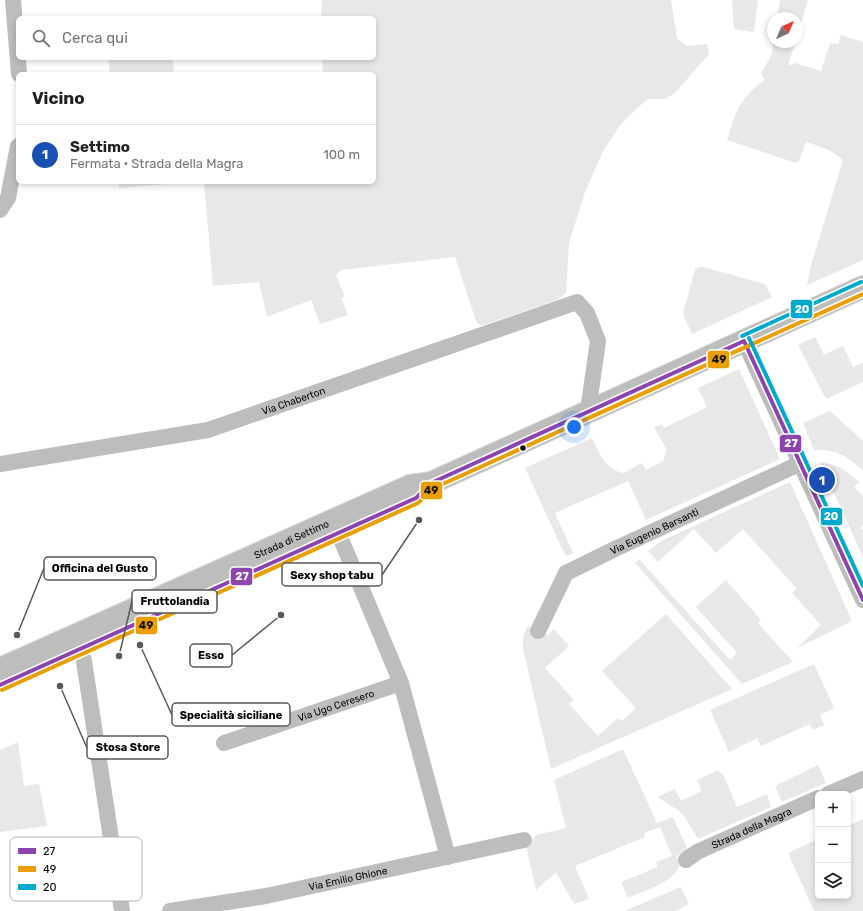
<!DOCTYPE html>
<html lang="it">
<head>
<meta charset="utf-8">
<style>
	:root { --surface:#fff; --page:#f6f6f6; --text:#202124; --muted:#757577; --line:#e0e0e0; --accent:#595959 }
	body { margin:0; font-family:Rubik,sans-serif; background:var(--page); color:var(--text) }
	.controls { position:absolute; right:12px; bottom:12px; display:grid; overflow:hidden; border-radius:6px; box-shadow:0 2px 6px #0003 }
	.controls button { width:36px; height:36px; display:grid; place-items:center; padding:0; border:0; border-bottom:1px solid var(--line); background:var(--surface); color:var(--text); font:20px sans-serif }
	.compass { position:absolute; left:767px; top:12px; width:36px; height:36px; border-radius:50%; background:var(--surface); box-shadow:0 2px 6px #0003; rotate:45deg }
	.you { position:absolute; left:574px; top:427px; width:14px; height:14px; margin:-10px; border:3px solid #fff; border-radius:50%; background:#1a73e8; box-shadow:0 0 0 6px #1a73e833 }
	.badge { display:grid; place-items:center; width:26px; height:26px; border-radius:50%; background:var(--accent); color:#fff; font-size:13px; font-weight:700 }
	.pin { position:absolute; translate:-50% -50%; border:2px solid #fff; box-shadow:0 1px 4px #0006 }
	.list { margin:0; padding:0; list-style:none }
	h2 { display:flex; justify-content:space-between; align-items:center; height:52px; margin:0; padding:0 16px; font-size:17px }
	h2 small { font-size:13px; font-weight:400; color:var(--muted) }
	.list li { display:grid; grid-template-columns:26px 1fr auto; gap:12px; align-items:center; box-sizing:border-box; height:60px; padding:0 16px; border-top:1px solid var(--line) }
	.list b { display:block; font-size:15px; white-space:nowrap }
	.list p { margin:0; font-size:13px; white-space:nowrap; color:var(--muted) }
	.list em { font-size:13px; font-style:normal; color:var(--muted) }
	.icon { flex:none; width:22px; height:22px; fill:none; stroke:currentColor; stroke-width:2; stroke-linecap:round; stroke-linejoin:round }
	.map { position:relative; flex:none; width:863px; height:911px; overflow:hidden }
	.search { position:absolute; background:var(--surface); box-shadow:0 2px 6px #0003; left:16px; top:16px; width:360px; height:44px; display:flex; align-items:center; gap:10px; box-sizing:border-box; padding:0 14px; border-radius:6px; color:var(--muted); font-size:15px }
	.panel { position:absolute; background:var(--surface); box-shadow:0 2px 6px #0003; left:16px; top:72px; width:360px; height:112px; border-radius:6px }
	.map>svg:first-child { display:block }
	.green { fill:#e8e8e8 }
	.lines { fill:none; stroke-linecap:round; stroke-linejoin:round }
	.primary-casing { stroke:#dbdbdb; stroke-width:24 }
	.minor { stroke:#bdbdbd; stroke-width:16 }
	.primary { stroke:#bdbdbd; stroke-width:22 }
	.bus-1-casing { stroke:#fff; stroke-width:7 }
	.bus-2-casing { stroke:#fff; stroke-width:7 }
	.bus-3-casing { stroke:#fff; stroke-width:7 }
	.bus-1 { stroke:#8e44ad; stroke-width:4 }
	.bus-2 { stroke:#eb9e00; stroke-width:4 }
	.bus-3 { stroke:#00a9ce; stroke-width:4 }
	.bus-dot { fill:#000; stroke:#fff; stroke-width:1.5 }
	.labels { text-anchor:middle; stroke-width:3; stroke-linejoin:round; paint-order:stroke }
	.street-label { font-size:10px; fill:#000; stroke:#fff }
	.key { fill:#fff; stroke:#b2b2b2; stroke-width:1 }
	.key-label { font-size:11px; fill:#000 }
	.leader { fill:none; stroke:#595959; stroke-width:1.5 }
	.callout-dot { fill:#595959; stroke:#fff; stroke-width:1.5 }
	.callout { fill:#fff; stroke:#595959; stroke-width:1.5 }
	.callout-label { font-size:11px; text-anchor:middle; font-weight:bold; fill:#000 }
	.line-badge { stroke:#fff; stroke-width:1.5 }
	.badge-label { font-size:11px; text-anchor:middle; font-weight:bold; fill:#fff }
	.pale-badge-label { font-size:11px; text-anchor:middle; font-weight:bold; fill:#111 }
</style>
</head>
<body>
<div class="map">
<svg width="863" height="911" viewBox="0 0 863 911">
	<rect width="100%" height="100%" fill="#fff"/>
	<path class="green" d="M322 0H671L677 38 687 46 707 44 709 54 675 93 666 99H648L636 109 621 124 603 151 585 192 569 243 566 293 557 300 481 326 476 321 455 257 341 270 336 275 345 297 341 298 348 315 320 324 311 300 267 317 259 282 213 286 204 182H374V74H323L322 58H374V18H321Z
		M732 0H758L754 32 734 29Z
		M780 0H808L797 37V18H777Z
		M841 35 863 42V260L807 285 812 262 843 160C832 150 819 146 806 142L799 160 796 163 727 140C736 112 740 97 765 80L761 74 772 54 773 42H795L788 66 795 63 821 71 830 43 838 44Z
		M108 58H173L174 74H110Z
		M118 182H166V184L119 188Z
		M699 267H703L765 284 772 297 692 334 683 314 695 269Z
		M815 337 824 355 843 346 853 367 863 363V382L826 399 798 345Z
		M739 369 780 459 646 520 628 481 555 513 573 553 567 556 565 555 525 468 592 438C601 455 603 468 623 473L642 463 646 470 663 461 667 450 654 427 662 424 664 428 707 407 698 388Z
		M830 411 863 441V471C848 456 836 449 814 450L803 423Z
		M820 462C839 465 845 470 859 482L854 487 863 496V524L860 528 863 530V557Z
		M790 482 852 621 797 648 821 625 792 593 797 589 743 529 716 553 694 529 658 562 648 551 661 541Z
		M639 559 730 660 737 653 696 607 726 580 761 620 758 623 793 662 742 684 635 563Z
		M666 614 732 689 551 769 523 649V638L527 626 548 635 554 629 569 646 545 668 574 700 569 704 598 736 618 718 622 721 636 708 602 671Z
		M814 664 834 708 820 715 824 725 813 730 810 724 761 746 757 738 729 752 710 710Z
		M18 742 24 786 39 784 47 826 0 832V750Z
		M623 749 657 823 673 817 688 850 676 856 680 864C674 883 645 890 628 898L621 882 658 867 656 862 672 856 660 827 644 833 645 837 575 866 589 899 574 904 556 872 536 890 526 846 531 843 536 835 566 828 554 780Z
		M818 765 826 783 782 802 775 786Z
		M718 770 724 776 737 807 767 794 771 807 698 839 684 816 678 810 657 797 675 789 681 801 702 791 697 780Z
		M863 819V911H814L788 853 818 839V896H848V826Z
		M681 887 689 904 675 911H624Z"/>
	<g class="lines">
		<g class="primary-casing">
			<g id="primary">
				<path id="s6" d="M0 669 410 486 431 483 863 287"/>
			</g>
		</g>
		<g class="minor">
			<path d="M13 0 19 74"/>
			<path d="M0 210 8 198 18 146"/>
			<path d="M744 341 863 600"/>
			<path id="s1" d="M0 464 208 430 577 302 587 313 598 341 588 411"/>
			<path d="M333 520 401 683 448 857"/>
			<path id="s2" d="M538 631 566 573 617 548 801 463"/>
			<path d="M75 636 84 661 122 911"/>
			<path id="s3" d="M224 743 401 683"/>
			<path d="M828 794 863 779"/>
			<path id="s4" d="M686 860 697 852 818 798"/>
			<path id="s5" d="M170 911 266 896 524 840"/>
		</g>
		<use href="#primary" class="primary"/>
		<g class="bus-1-casing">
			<path id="bus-1" d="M744 341 863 600
				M0 685 416 498 431 483 744 341"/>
		</g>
		<g class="bus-2-casing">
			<path id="bus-2" d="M2 690 418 503 434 488 863 294"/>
		</g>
		<g class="bus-3-casing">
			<path id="bus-3" d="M742 336 861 282
				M749 338 863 586"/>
		</g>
		<use href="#bus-1" class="bus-1"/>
		<use href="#bus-2" class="bus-2"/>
		<use href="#bus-3" class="bus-3"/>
	</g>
	<circle class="bus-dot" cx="523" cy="448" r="3.5"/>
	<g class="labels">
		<g class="street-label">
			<text dy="4" stroke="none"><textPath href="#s1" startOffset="301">Via Chaberton</textPath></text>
			<text dy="4" stroke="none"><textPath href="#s2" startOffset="162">Via Eugenio Barsanti</textPath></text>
			<text dy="4" stroke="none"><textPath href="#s6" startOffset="319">Strada di Settimo</textPath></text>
			<text dy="4" stroke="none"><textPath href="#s3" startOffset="118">Via Ugo Ceresero</textPath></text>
			<text dy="4" stroke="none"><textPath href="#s4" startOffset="73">Strada della Magra</textPath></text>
			<text dy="4" stroke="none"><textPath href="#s5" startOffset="181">Via Emilio Ghione</textPath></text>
		</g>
	</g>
	<rect x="10" y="837" width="132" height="64" rx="6" class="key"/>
	<rect x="18" y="848" width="18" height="6" fill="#8e44ad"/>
	<rect x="18" y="866" width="18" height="6" fill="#eb9e00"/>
	<rect x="18" y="884" width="18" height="6" fill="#00a9ce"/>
	<g class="key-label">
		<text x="43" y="855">27</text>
		<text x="43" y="873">49</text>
		<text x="43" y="891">20</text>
	</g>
	<path class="leader" d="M17 635L44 568M419 520L382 575M119 656L132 601M281 615L232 655M140 645L172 715M60 686L87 748"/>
	<g class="callout-dot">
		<circle cx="17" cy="635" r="4"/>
		<circle cx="419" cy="520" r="4"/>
		<circle cx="119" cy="656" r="4"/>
		<circle cx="281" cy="615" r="4"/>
		<circle cx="140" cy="645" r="4"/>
		<circle cx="60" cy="686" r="4"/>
	</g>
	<g class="callout">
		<rect x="44" y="557" width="112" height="23" rx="4"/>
		<rect x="282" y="563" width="100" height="23" rx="4"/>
		<rect x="132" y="590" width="85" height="23" rx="4"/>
		<rect x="190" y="644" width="42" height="23" rx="4"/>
		<rect x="172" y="703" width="118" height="23" rx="4"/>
		<rect x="87" y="736" width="81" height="23" rx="4"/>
	</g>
	<g class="callout-label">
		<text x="100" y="572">Officina del Gusto</text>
		<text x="332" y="579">Sexy shop tabu</text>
		<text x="175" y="605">Fruttolandia</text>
		<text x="211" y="659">Esso</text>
		<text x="231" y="719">Specialità siciliane</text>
		<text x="128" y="751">Stosa Store</text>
	</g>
	<g class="line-badge">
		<rect x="790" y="299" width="23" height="20" rx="4" fill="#00a9ce"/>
		<rect x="707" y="350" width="23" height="19" rx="4" fill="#eb9e00"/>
		<rect x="779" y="434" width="23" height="19" rx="4" fill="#8e44ad"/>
		<rect x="420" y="481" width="23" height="19" rx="4" fill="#eb9e00"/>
		<rect x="820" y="507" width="23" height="19" rx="4" fill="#00a9ce"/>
		<rect x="230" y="567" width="23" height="19" rx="4" fill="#8e44ad"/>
		<rect x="135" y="616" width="23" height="19" rx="4" fill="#eb9e00"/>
	</g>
	<g class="badge-label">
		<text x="802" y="313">20</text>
		<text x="791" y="447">27</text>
		<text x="831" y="520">20</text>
		<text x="242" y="580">27</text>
	</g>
	<g class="pale-badge-label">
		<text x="719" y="363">49</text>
		<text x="431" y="494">49</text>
		<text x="146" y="629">49</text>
	</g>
</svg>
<div class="controls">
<button>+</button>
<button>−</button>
<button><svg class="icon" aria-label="layers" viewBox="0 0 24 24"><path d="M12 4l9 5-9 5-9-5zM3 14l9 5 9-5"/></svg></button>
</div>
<svg class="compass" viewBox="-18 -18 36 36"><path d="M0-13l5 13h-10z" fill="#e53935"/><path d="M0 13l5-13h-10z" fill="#757577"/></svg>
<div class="you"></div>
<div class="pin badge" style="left:822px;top:480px;background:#1a4fb4">1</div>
<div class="search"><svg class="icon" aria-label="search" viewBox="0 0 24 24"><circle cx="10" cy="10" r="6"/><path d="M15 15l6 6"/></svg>Cerca qui</div>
<section class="panel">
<h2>Vicino<small></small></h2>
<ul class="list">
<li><span class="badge" style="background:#1a4fb4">1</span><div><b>Settimo</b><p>Fermata · Strada della Magra</p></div><em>100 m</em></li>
</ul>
</section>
</div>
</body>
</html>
